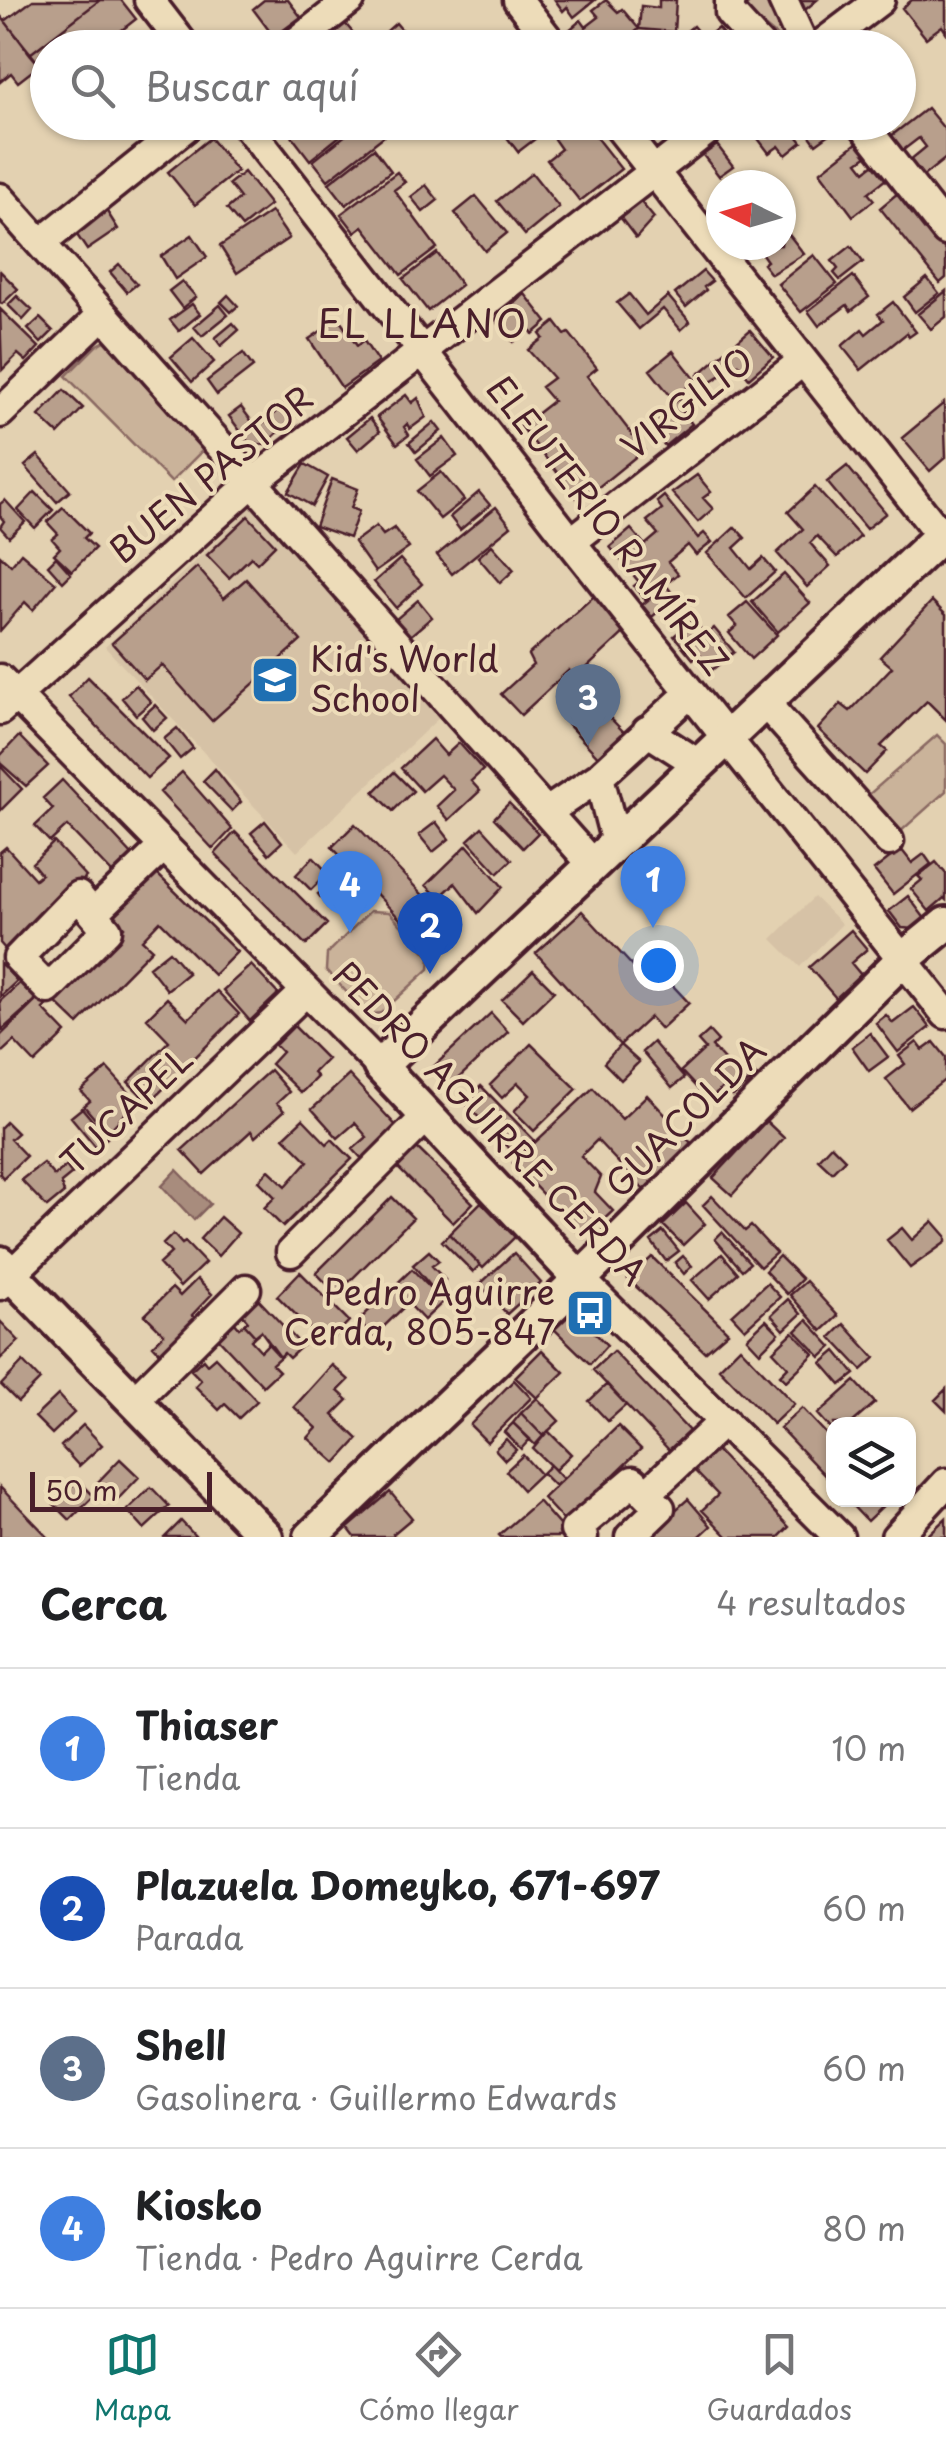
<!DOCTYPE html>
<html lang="es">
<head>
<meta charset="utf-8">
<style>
	:root { --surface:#fff; --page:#f2f2f2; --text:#202124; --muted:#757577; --line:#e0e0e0; --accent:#0f766e }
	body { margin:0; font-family:"Playpen Sans",sans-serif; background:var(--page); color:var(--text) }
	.controls { position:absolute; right:30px; bottom:30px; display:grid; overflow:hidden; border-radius:20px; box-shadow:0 2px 8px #0004 }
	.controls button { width:90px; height:90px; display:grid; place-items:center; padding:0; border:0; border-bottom:2px solid var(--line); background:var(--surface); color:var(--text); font:50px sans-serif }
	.compass { position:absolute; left:706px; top:170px; width:90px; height:90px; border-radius:50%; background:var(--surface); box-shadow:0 2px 8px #0004; rotate:275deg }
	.scale { position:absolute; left:30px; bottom:25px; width:182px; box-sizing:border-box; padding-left:10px; border:5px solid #4a1f2b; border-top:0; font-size:28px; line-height:35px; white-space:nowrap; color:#4a1f2b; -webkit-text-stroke:8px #eddcb9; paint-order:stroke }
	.you { position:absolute; left:658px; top:965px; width:35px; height:35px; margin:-25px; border:8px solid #fff; border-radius:50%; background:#1a73e8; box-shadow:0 0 0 15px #1a73e833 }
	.badge { display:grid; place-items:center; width:65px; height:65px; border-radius:50%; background:var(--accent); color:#fff; font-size:32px; font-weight:700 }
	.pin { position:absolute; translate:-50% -82px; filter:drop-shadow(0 2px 5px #0008) }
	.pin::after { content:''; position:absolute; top:52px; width:35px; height:30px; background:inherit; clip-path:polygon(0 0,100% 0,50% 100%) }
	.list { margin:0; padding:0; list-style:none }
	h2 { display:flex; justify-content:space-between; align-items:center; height:130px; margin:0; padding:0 40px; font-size:42px }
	h2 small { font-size:32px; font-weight:400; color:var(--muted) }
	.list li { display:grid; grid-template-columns:65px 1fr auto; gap:30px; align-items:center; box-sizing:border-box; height:160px; padding:0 40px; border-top:2px solid var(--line) }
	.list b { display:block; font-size:38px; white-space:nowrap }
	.list p { margin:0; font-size:32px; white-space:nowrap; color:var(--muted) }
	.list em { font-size:32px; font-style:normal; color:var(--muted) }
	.icon { flex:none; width:55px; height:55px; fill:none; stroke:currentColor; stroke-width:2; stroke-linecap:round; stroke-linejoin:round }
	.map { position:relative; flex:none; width:946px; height:1537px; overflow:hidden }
	.search { position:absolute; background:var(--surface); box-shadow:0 2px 8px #0004; left:30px; right:30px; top:30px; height:110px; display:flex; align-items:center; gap:25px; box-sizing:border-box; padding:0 35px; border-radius:55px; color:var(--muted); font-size:38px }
	.sheet { height:770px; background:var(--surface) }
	nav { display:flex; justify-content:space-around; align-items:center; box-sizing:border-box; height:140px; border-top:2px solid var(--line); background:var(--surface); font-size:28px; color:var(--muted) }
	nav a { display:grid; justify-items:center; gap:5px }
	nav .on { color:var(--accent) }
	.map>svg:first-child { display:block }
	.built { fill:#d6c2a6 }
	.green { fill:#cab39a; stroke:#8a6962; stroke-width:2.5 }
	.water { fill:#a88c7d; stroke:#82605c; stroke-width:2.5 }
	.building { fill:#b89f8c; stroke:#4a1f2b; stroke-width:2.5 }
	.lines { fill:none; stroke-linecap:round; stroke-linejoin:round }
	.minor-casing { stroke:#4a1f2b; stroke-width:35 }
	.major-casing { stroke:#4a1f2b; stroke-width:40 }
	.minor { stroke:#eddcb9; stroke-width:28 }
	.major { stroke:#eddcb9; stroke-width:32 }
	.labels { text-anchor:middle; stroke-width:8; stroke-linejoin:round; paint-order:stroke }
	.street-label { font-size:35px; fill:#4a1f2b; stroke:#eddcb9 }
	.poi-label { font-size:35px; fill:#4a1f2b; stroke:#eddcb9; text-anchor:start }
	.neighbourhood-label { font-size:38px; letter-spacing:2.5px; fill:#4a1f2b; stroke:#eddcb9 }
</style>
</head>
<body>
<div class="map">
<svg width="946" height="1537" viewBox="0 0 946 1537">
	<rect width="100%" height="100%" fill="#e3d1b1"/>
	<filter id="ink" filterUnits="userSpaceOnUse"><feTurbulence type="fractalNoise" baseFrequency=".01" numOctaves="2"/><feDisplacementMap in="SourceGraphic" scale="20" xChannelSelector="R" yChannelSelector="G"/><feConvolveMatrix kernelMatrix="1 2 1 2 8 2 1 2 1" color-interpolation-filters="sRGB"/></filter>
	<g filter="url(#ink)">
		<path class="built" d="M255 504 443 714 297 852 105 647Z
			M814 897 842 924 800 967 772 939Z"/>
		<path class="green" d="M752 0H770L786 32 779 38 744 9Z
			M105 341 203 450 171 482 66 376 96 346Z
			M937 735 946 744V791L899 833 866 797Z
			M370 911 389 912 430 957 429 969 381 1013 368 1015 326 970 327 954Z"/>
		<path class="water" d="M177 1170 210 1204 194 1220 162 1186Z"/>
		<path class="building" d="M33 0H100L30 54 5 21Z
			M100 0H121L136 19 99 48H48V75L30 54Z
			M264 0H288L301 17 274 37 253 9Z
			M555 0H595L574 17 567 7 563 11Z
			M606 0 618 12 622 9 639 29 624 41 630 48H581L568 31 581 20 586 27 599 17 593 10Z
			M659 0H676L674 32 639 29 641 6 659 8Z
			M797 0H817L805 10Z
			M912 0H946V32L942 26 926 38 902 8Z
			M0 15 40 65 18 82 11 73 0 82Z
			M343 21 360 41 353 48H318L316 44Z
			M396 23 417 48H374L372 44Z
			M693 26 704 39 718 28 733 48H666Z
			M927 108 946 131V158L922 177 909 161 926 147 919 138 902 151 891 136Z
			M281 122H331L341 135 310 160Z
			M362 122H388L393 129 328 180 313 161Z
			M508 122H557L518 152 500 128Z
			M575 122H584L621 169 580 201 547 160 561 149 554 139Z
			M643 122H675L655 139Z
			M764 122H786L802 142 786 155 779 146 769 153 753 132Z
			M800 122H838L845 132 842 134 838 128 816 144Z
			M210 138 237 171 195 205 168 172Z
			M858 142 868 155 858 162 865 171 874 164 886 179 868 193 874 200 853 216 820 172Z
			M717 145 733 166 719 176 703 155Z
			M374 148 391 171 346 205 329 183Z
			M244 172 270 205 242 227 227 209 240 198 229 184Z
			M397 172 405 182 394 190 437 248 401 275 363 226 355 232 341 214Z
			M532 173 559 207 525 235 497 201Z
			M762 174 770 185H748Z
			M426 185 438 200 423 212 411 197Z
			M899 192 946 251V278L940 283 880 208Z
			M476 196 507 233 485 251 455 213Z
			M640 201 654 218 636 238 620 217Z
			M106 210 118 229 87 250 75 232Z
			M271 212 289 238 237 273 220 246Z
			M783 227 804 254 771 274 763 264 767 261 757 247 781 245Z
			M192 235 207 257 175 279 161 256Z
			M851 246 863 262 840 280 834 273 838 269 832 261Z
			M437 253 461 285 428 311 403 279Z
			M814 255 837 284 801 312 778 284Z
			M119 264 137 284 127 292 110 272Z
			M0 271 18 289 2 304 0 303Z
			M703 271 712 281 704 287 706 290 686 307 675 294Z
			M853 276 869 297 851 311 847 305 819 326 808 311Z
			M927 278 939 293 915 312 904 297Z
			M182 281 196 297 182 308 169 291Z
			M946 291V317L931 329 918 314Z
			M525 294 547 322 533 334 530 329 513 342 495 319Z
			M629 294 646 315 668 296 690 322 681 330 663 309 639 329 617 303Z
			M228 295 238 306 231 312 221 302Z
			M17 296 32 310 23 320 8 305Z
			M893 302 916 332 909 337 907 333 861 370 842 346 862 329 866 334 883 320 878 314Z
			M192 304 200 314 179 331 170 320Z
			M220 305 228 315 202 336 194 327Z
			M0 309 39 347 26 361 18 354 2 370Z
			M40 318 53 331 41 343 28 329Z
			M339 319 357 346 364 341 378 362 342 388 309 339Z
			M555 322 565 335 569 333 597 368 587 376 644 450 580 502 521 426 553 401 541 387 553 378 528 350 543 338 540 334Z
			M233 323 239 330 221 346 215 338Z
			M750 330 773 357 749 378 738 364 706 385 698 375Z
			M193 338 214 362 192 382 171 357Z
			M673 351 696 380 673 399 650 370Z
			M243 353 253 367 217 395 207 381Z
			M64 390 83 408 58 434 39 416Z
			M406 395 412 403 418 398 426 417 410 429 407 424 404 427 409 435 397 444 377 417Z
			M681 397 689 407 683 412 692 424 665 446 648 424Z
			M286 402 297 414 265 445 249 443 229 416 241 407 253 423 265 422Z
			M944 403 946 457 930 471 902 438Z
			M370 418 380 431 358 450 347 437Z
			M434 422 441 431 416 452 409 443Z
			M444 438 457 456 430 476 417 459Z
			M38 455 70 491 57 502 25 466Z
			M305 464 328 477 312 506 288 492Z
			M847 466 886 513 866 529 827 482Z
			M441 472 464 500 440 519 417 491Z
			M697 475 711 492 703 498 713 509 698 522 672 493Z
			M332 479 358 489 351 508 359 511 349 538 315 526Z
			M815 487 860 537 837 557 817 536 810 543 830 566 807 587 777 553 803 529 788 512Z
			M35 492 53 510 35 528 18 510Z
			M479 492 490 505 460 530 450 517Z
			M664 496 698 538 704 533 712 542 696 555 688 545 668 562 678 574 646 600 634 586 639 582 610 547 631 529 645 545 658 534 647 521 662 509 657 502Z
			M5 500 25 522 9 537 0 527 4 521 0 516V504Z
			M63 507 89 533 84 538 95 548 72 571 54 554 60 548 52 539 58 534 47 522Z
			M496 507 511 526 452 574 437 555Z
			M248 516 275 545 257 563 251 557 229 578 207 555Z
			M376 526 383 535 394 528 409 548 375 572 354 542Z
			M735 527 745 538 734 548 751 569 763 558 775 572 746 598 707 553Z
			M492 545 514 570 500 583 478 557Z
			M21 553 56 583 33 610 25 602 0 631V555L11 565Z
			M56 557 71 574 63 582 48 565Z
			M400 559 422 584 396 608 374 582Z
			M197 567 224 598 246 579 301 641 212 721 162 665 145 680 112 643Z
			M784 574 810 603 778 632 752 602Z
			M666 585 675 597 652 617 642 605Z
			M594 596 625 632 576 678 569 670 521 715 501 694 533 665 528 655Z
			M418 600 432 617 410 636 395 620Z
			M932 601 946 615V720L927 701 881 746 887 751 865 774 818 729 841 704 850 711 892 667 880 657Z
			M747 602 777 635 751 659 729 633 737 626 729 617Z
			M693 620 706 635 714 628 734 652 712 670 700 654 693 659 674 636Z
			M88 677 169 758 147 778 69 697Z
			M136 685 151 702 136 715 122 698Z
			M586 693 645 754 617 777 562 718Z
			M155 705 167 718 153 730 142 717Z
			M177 728 193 748 180 759 164 739Z
			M19 736 48 766 26 786 0 763V756Z
			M432 739 446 755 459 743 483 770 471 781 480 791 449 820 437 806 454 790 440 775 422 791 401 768Z
			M1 767 22 789 0 811V767Z
			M215 769 241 802 232 811 203 781Z
			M182 772 232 829 213 849 160 792Z
			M394 772 413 791 393 811 374 792Z
			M62 780 133 856 114 875 67 826 50 842 35 826 53 809 43 798Z
			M509 803 538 833 523 848 494 818Z
			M265 821 282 842 269 854 251 833Z
			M436 822 449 839 433 852 419 835Z
			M355 824 459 933 435 956 332 847Z
			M482 827 512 860 498 873 468 840Z
			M235 832 327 924 306 945 215 854Z
			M54 842 86 877 6 950 0 943V852L6 847 35 879 41 874 32 863Z
			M467 845 503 887 478 913 455 883 439 898 426 885Z
			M901 849 912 863 924 854 931 864 893 894 874 870Z
			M313 857 328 873 311 890 296 875Z
			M936 862 946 874V900L944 898 929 911 911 889 922 880 918 876Z
			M149 866 237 952 214 975 160 921 142 940 152 949 78 1024 52 999 124 927 106 909Z
			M334 881 348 898 331 911 318 894Z
			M908 896 926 920 915 929 902 928 889 911Z
			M582 911 648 983 660 972 689 1003 661 1029 650 1017 620 1045 536 953Z
			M851 930 867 949 851 963 861 975 836 998 809 967Z
			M169 951 188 973 167 990 149 967Z
			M0 963 17 981 0 997Z
			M251 965 278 994 250 1021 223 990Z
			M533 970 554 991 523 1021 502 1000Z
			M23 980 39 997 2 1030 0 1001Z
			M217 991 239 1014 149 1103 128 1082 169 1041 147 1018 167 998 188 1019Z
			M40 997 48 1004 43 1009 66 1033 35 1063 14 1041 0 1054V1036Z
			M914 1007 930 1027 898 1052 876 1023 886 1015 893 1023Z
			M491 1013 508 1032 448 1088 431 1069Z
			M294 1026 327 1059 313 1073 317 1077 301 1093 271 1064 282 1052 275 1045Z
			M709 1031 718 1041 712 1047 736 1073 745 1064 756 1076 733 1096 724 1086 709 1101 681 1071 705 1049 698 1041Z
			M870 1033 888 1057 869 1071 852 1047Z
			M653 1042 684 1078 672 1088 642 1052Z
			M917 1042 923 1050 934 1042 946 1057V1079L909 1108 886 1079 905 1064 899 1056Z
			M531 1044 577 1089 534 1131 514 1111 530 1095 518 1083 502 1098 490 1085Z
			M620 1045 639 1062 621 1080 604 1063Z
			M107 1068 137 1101 107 1133 84 1106 90 1101 81 1091Z
			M270 1070 289 1092 277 1103 284 1111 255 1137 251 1131 204 1174 182 1150Z
			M349 1075 399 1129 364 1161 353 1149 367 1137 355 1123 338 1138 312 1109Z
			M481 1086 534 1140 517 1157 464 1102Z
			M593 1088 622 1119 647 1095 692 1144 644 1190 597 1140 581 1156 601 1177 595 1192 613 1211 584 1238 513 1163Z
			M82 1108 107 1138 96 1147 71 1117Z
			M303 1119 327 1144 332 1139 352 1159 283 1227 264 1208 275 1197 259 1181 269 1170 286 1186 308 1161 284 1137Z
			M766 1121 784 1138 732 1195 713 1178Z
			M6 1122 17 1133 10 1139 26 1156 3 1178 0 1174V1128Z
			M414 1145 473 1203 453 1223 395 1165Z
			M831 1145 845 1159 832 1172 818 1159Z
			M43 1163 54 1176 66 1166 72 1174 61 1183 64 1193 47 1207 21 1180Z
			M712 1196 745 1231 751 1226 776 1253 760 1267 703 1205Z
			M392 1197 413 1218 337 1294 316 1273Z
			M481 1202 515 1237 483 1268 449 1234Z
			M686 1203 705 1224 683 1245 663 1225Z
			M220 1217 238 1233 218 1256 200 1239Z
			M933 1221 946 1236V1242L910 1268 887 1240 902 1228 912 1240Z
			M663 1231 679 1251 666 1261 651 1241Z
			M722 1232 750 1263 742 1270 715 1239Z
			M173 1234 182 1244 185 1242 205 1263 180 1287 159 1264 171 1253 163 1244Z
			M449 1234 480 1265 473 1272 442 1241Z
			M429 1251 439 1261 432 1266 445 1280 434 1290 413 1265Z
			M514 1253 541 1283 507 1314 480 1284Z
			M722 1254 738 1273 709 1299 692 1280Z
			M683 1256 692 1266 684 1274 675 1263Z
			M779 1256 802 1279 787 1294 765 1271Z
			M652 1257 728 1332 705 1352 628 1279Z
			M412 1269 443 1302 424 1320 408 1303 373 1337 358 1321Z
			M300 1272 349 1321 326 1345 277 1296Z
			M197 1279 212 1294 192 1315 200 1324 166 1359 153 1345 164 1334 145 1315 172 1288 180 1296Z
			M806 1281 838 1316 822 1331 790 1295Z
			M767 1283 780 1297 745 1329 732 1315Z
			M258 1299 302 1346 289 1358 284 1353 280 1357 261 1331 255 1336 244 1324 248 1321 242 1314Z
			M788 1299 801 1314 784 1330 771 1315Z
			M571 1309 607 1345 590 1364 553 1328Z
			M766 1320 779 1333 760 1352 747 1338Z
			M807 1320 832 1347 821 1357 796 1331Z
			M0 1321 19 1341 0 1359Z
			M235 1323 239 1328 244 1324 255 1336 251 1340 261 1351 268 1344 280 1357 272 1364 279 1371 263 1386 218 1338Z
			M844 1324 875 1358 862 1370 831 1337Z
			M793 1332 814 1354 786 1381 780 1375 788 1367 773 1351Z
			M740 1347 794 1404 773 1424 719 1368Z
			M542 1350 564 1372 537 1398 515 1377Z
			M613 1351 689 1431 669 1450 593 1370Z
			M836 1351 855 1374 841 1385 822 1363Z
			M215 1357 257 1401 239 1418 225 1404 219 1410 195 1386 201 1380 191 1370 203 1359 207 1364Z
			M23 1362 40 1380 18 1402 1 1385Z
			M332 1365 349 1380 338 1391 348 1400 333 1415 358 1439 336 1463 308 1438 317 1428 294 1407Z
			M514 1380 531 1398 487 1442 470 1425Z
			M855 1381 875 1403 851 1424H834V1432L818 1414Z
			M607 1384 626 1405 608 1421 589 1401Z
			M946 1389V1411L935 1400Z
			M58 1395 74 1413 52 1434 35 1417Z
			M537 1398 559 1421 543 1436 521 1413Z
			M802 1408 834 1442V1485L780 1428Z
			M521 1413 543 1436 535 1445 513 1423Z
			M513 1423 530 1439 521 1449 504 1432Z
			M83 1425 102 1445 79 1466 61 1446Z
			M618 1426 641 1449 565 1522 543 1498Z
			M548 1431 571 1454 555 1470 533 1449Z
			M506 1439 516 1450 505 1460 495 1449Z
			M713 1447 789 1527 779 1537H728L702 1510 718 1495 692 1468Z
			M523 1455 540 1474 523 1490 506 1471Z
			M120 1459 139 1477 117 1500 98 1482Z
			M550 1465 563 1479 555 1486 542 1473Z
			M78 1480 94 1496 70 1520 54 1504Z
			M0 1487 48 1537H0Z
			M151 1487 169 1506 144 1529 127 1510Z
			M390 1492 412 1518 393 1534 395 1537H355L348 1528Z
			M688 1499 711 1526 699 1537H645Z
			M847 1500H889L867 1521Z
			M538 1501 566 1533 562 1537H501L499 1535Z
			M946 1518V1537H926Z
			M181 1521 196 1537H165Z"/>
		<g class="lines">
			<g class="minor-casing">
				<path id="minor" d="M149 0 186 48
					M518 0 555 48
					M730 0V13L762 48
					M783 0 805 48
					M289 48 350 0
					M817 48 880 0
					M244 122 571 542 946 1014
					M615 122 946 542
					M861 122 946 231
					M0 198 593 865
					M41 243 192 122
					M0 413 103 314
					M571 542 803 361
					M0 679 380 1066
					M765 703 889 841
					M0 710 253 482 718 122
					M647 731 700 765
					M599 777 616 843
					M547 812 599 777 690 693
					M78 896 107 930 48 989 18 958Z
					M94 913 164 846
					M291 1252 428 1115
					M580 1279 839 1537
					M0 1285 306 991
					M134 1401 246 1289
					M646 1494 724 1421
					M583 1537 575 1530 633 1481 660 1508 630 1537
					M896 1537 946 1483"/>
			</g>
			<g class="major-casing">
				<path id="major" d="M0 1263 266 1537
					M580 1279 380 1066 946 531
					M311 1537 580 1279 903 959 946 924"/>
			</g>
			<use href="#minor" class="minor"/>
			<use href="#major" class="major"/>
		</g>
	</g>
	<defs>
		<g id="school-square" transform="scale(2.5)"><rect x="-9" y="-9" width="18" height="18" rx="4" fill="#1f6fb2" stroke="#eddcb9"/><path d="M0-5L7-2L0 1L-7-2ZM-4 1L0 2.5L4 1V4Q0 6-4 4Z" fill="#fff"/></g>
		<g id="bus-square" transform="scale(2.5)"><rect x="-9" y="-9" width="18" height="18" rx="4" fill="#1f6fb2" stroke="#eddcb9"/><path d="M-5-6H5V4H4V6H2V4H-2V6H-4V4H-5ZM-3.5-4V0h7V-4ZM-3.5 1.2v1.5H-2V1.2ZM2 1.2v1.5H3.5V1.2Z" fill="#fff"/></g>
	</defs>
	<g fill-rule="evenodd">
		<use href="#school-square" x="275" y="680"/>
		<use href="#bus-square" x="590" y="1313"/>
	</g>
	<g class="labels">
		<g class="street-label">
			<text transform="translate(688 404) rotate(-38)" y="12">VIRGILIO</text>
			<text transform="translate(212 475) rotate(-40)" y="12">BUEN PASTOR</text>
			<text transform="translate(607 526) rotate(52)" y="12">ELEUTERIO RAMÍREZ</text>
			<text transform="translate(127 1111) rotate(-44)" y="12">TUCAPEL</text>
			<text transform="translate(686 1118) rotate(-45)" y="12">GUACOLDA</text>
			<text transform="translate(489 1124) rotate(46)" y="12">PEDRO AGUIRRE CERDA</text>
		</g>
		<g class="poi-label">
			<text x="310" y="672">Kid's World<tspan x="310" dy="40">School</tspan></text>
			<text x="555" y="1305" text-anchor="end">Pedro Aguirre<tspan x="555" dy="40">Cerda, 805-847</tspan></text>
		</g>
		<g class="neighbourhood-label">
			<text x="423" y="338">EL LLANO</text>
		</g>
	</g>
</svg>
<div class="controls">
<button><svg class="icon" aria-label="layers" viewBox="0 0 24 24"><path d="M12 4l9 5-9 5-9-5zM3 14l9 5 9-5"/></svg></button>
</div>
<svg class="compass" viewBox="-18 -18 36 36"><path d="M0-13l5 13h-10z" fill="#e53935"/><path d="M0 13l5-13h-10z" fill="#757577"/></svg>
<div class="scale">50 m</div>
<div class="you"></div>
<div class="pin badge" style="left:653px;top:928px;background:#3f7fe0">1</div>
<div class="pin badge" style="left:430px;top:974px;background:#1a4fb4">2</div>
<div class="pin badge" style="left:588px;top:746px;background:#5c6f8a">3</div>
<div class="pin badge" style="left:350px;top:933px;background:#3f7fe0">4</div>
<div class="search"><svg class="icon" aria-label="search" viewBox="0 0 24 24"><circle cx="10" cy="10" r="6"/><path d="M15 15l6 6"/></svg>Buscar aquí</div>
</div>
<section class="sheet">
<h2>Cerca<small>4 resultados</small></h2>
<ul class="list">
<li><span class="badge" style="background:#3f7fe0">1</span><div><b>Thiaser</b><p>Tienda</p></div><em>10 m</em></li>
<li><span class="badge" style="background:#1a4fb4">2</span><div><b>Plazuela Domeyko, 671-697</b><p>Parada</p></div><em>60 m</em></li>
<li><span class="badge" style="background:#5c6f8a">3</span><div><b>Shell</b><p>Gasolinera · Guillermo Edwards</p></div><em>60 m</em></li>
<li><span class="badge" style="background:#3f7fe0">4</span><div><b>Kiosko</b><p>Tienda · Pedro Aguirre Cerda</p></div><em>80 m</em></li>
</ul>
</section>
<nav>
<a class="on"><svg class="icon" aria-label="map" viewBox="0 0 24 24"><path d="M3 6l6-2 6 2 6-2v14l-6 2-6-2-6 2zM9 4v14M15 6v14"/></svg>Mapa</a>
<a><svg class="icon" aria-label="directions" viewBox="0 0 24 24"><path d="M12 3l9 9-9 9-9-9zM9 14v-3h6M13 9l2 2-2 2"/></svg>Cómo llegar</a>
<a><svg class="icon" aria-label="saved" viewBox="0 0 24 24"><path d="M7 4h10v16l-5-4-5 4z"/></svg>Guardados</a>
</nav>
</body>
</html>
